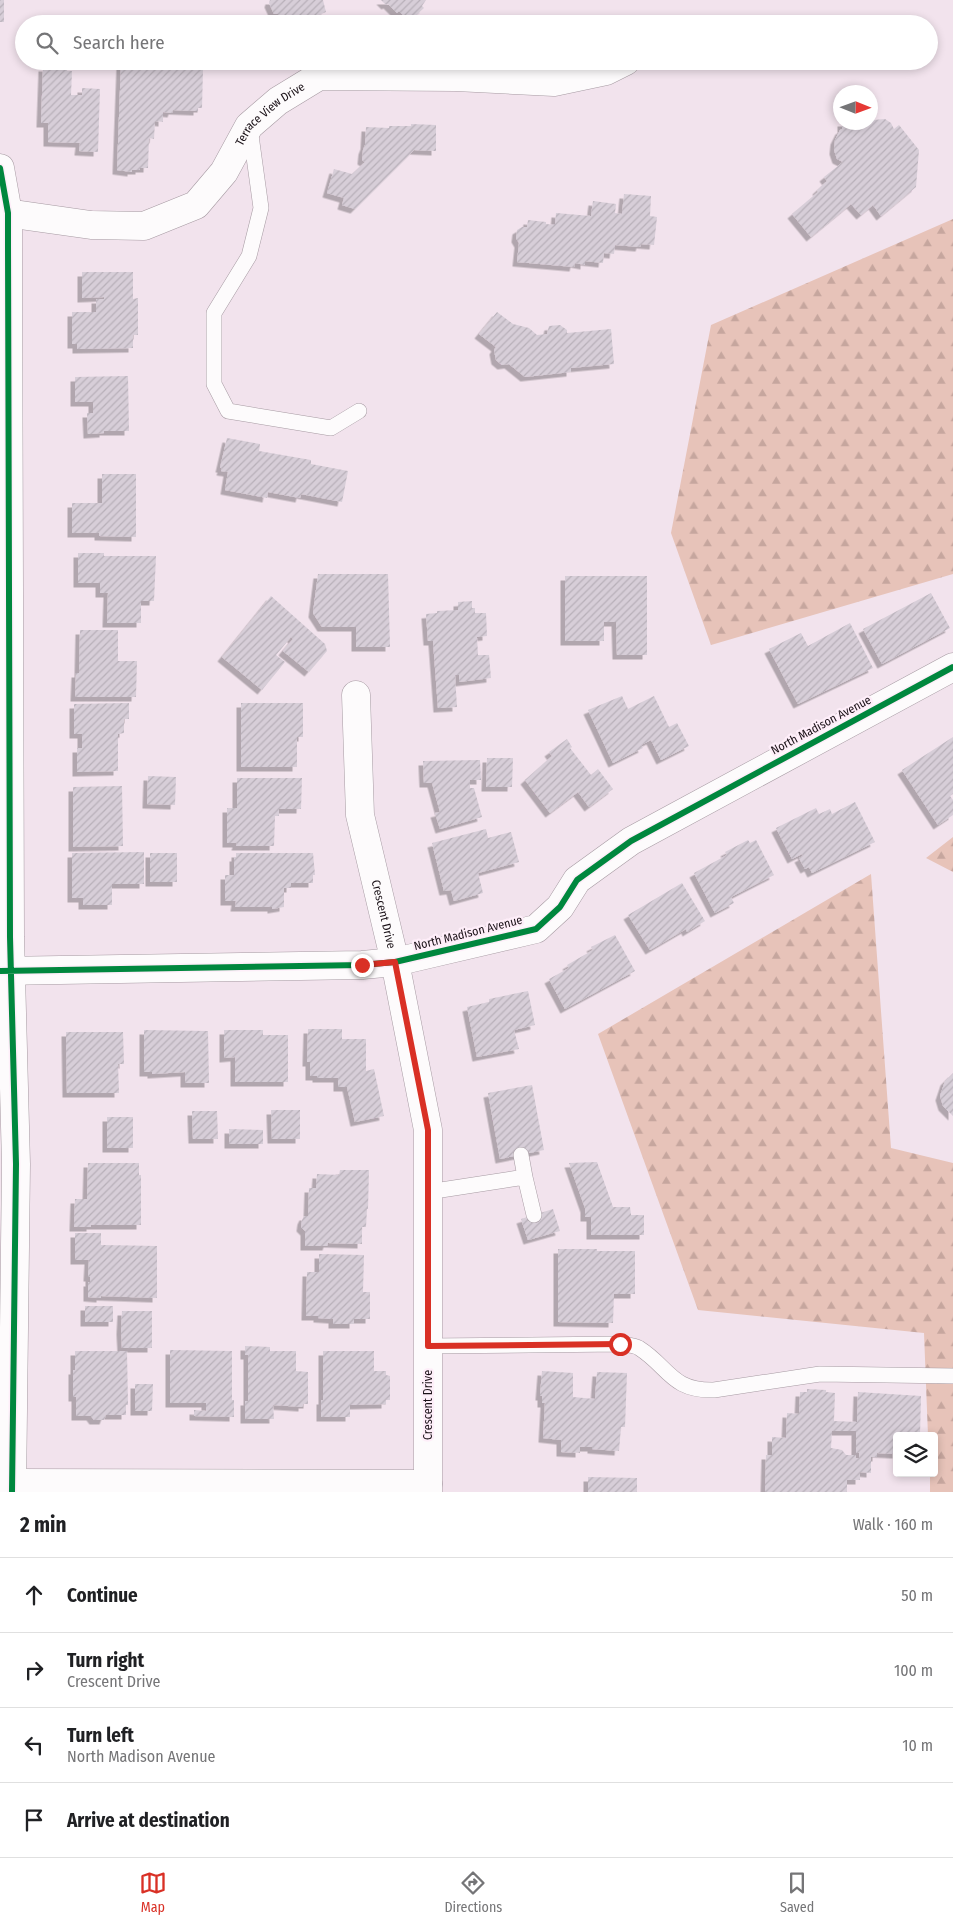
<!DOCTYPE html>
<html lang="en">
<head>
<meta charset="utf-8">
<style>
	:root { --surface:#fff; --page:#f6f6f6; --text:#202124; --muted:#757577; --line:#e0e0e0; --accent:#d93025 }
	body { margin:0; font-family:"Fira Sans Condensed",sans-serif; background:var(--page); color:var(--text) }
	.controls { position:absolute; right:15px; bottom:15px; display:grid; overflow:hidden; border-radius:5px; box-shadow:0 2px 8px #0003 }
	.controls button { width:45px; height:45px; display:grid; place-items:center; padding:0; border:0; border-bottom:1px solid var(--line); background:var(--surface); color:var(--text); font:25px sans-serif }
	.compass { position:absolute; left:833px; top:85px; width:45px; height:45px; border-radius:50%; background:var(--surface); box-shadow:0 2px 8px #0003; rotate:91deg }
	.stop { position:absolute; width:15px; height:15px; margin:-11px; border:4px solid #d93025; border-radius:50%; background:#fff }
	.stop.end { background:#d93025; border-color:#fff; box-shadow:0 1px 5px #0008 }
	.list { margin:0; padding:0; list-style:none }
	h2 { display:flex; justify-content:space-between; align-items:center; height:65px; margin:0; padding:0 20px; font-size:21px }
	h2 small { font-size:16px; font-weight:400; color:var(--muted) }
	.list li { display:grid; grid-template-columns:32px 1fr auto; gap:15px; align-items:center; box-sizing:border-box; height:75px; padding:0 20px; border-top:1px solid var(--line) }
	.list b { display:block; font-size:19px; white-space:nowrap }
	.list p { margin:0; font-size:16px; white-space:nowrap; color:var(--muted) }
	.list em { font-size:16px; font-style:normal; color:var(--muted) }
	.icon { flex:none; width:28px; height:28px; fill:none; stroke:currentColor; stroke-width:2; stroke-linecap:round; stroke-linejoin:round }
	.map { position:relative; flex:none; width:953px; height:1492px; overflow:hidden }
	.search { position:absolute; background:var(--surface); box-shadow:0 2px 8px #0003; left:15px; right:15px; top:15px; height:55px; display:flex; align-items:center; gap:12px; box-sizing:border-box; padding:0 18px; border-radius:28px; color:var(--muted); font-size:19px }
	.sheet { height:365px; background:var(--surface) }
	nav { display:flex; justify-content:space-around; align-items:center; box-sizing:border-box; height:70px; border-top:1px solid var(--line); background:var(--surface); font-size:14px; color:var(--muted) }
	nav a { display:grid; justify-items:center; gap:2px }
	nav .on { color:var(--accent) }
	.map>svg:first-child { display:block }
	.forest { fill:url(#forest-firs) }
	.building { fill:url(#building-hatch); fill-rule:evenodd; filter:url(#shadow) }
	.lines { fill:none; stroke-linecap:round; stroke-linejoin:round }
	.lane-casing { stroke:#a69aa2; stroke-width:16 }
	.street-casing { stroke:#a69aa2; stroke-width:29 }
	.secondary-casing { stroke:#a69aa2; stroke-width:29 }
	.lane { stroke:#fdfbfc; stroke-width:15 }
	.street { stroke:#fdfbfc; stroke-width:28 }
	.secondary { stroke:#fdfbfc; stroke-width:28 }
	.cycleway-casing { stroke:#feeef9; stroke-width:9 }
	.cycleway { stroke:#00873e; stroke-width:6 }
	.route { stroke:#d93025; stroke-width:6 }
	.labels { text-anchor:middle; stroke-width:4.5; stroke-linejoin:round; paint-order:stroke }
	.street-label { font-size:12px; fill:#1a1117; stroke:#feeef9 }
</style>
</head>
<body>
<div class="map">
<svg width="953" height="1492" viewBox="0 0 953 1492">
	<defs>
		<pattern id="forest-firs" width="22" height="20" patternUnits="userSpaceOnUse" patternTransform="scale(1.25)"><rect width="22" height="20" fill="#e7c3b9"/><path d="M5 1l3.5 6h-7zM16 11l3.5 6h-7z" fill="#c6a69e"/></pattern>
		<pattern id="building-hatch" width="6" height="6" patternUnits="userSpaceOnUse" patternTransform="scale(1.25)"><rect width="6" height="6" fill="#d7ced8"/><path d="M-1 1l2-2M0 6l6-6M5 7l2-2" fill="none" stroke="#b8b0b9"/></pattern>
		<filter id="shadow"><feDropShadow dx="-4.5" dy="4.5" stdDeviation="0" flood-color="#0004"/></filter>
	</defs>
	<rect width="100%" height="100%" fill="#f2e3ed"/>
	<path class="forest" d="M953 219V574L711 645 671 533 711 325Z
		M953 837V872L926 858Z
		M871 874 891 1148 953 1163V1492H930V1473H934V1436H928L924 1333 698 1310 598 1034Z"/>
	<path class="building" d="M0 0H4V22H0Z
		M270 0H323L326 12 307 20 308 23 307 24H282L278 14H274L269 3Z
		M381 0H426L422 6 424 8 413 18 411 17 408 20 399 11 397 13 388 4 386 5Z
		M121 63 140 64V66L203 69 202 108H198V111L173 110 172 113 163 112V122L155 121 154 139 149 138 148 168H140V170H132V172L117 170Z
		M43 67 68 68 67 71H72L71 95H82V88L100 89 98 152 79 151 80 143 48 142V123H41Z
		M870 115 873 120 885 119 891 123 894 129 899 125 919 150 916 187 881 216 873 205 861 215 851 204 811 237 792 214 818 192 817 190 827 181 824 177 843 162 837 159 834 150 835 140 840 130 842 129V122H870Z
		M411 124 436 125V151L414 150 355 209 342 205 344 198 327 193 334 169 352 174 365 162 362 160 363 150 365 145 366 127 389 128V126H411Z
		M624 194 651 196 650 216 657 217 654 245 641 244 640 247 615 245 614 254 604 253 603 263 585 261V265L575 263 574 267 517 262 519 243 516 238 517 230 522 227H527L528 220 546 222V224L555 225 556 213 591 216 593 201 616 204 615 213 622 214Z
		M82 272H133V299L138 298V335H133V348L77 349V344H72V312H96V299H104V297L82 298Z
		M497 312 513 324 529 328 537 335 547 334 549 326 560 325 567 330V333L611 329 614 364 571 368V372L525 377 509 364 502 365 496 360 494 350 496 347 479 334Z
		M128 376 129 431H104V433L88 434 87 413H93V402H75V377Z
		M227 438 260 444 259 451 311 460V464L348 471 342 502 301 494 300 498 268 492 267 498 225 490 228 472 221 471 222 468H220Z
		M102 474H136V537L99 536V533H72V503H102Z
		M78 553H104V556H156L154 601H141V623H107L108 593H100V583H78Z
		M318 574H388L390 647H356V627H322L313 613Z
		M565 576H647V655H617L616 622H604V641H565Z
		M931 593 950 628 882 664 863 629Z
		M271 596 325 644 327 651 309 672 283 651 293 639 291 637 276 655 285 662 262 690 222 657Z
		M472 601V608H475V613H486L487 636 477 637 478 655H489L491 678 459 682V675H455L457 707 438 708 433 641H428L426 614 437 613V611L458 610V602Z
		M850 623 873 668 798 704 769 649 801 633 808 646Z
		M80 630H118V661H137L136 697H75L76 673H79Z
		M622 696 628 709 654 696 669 727 677 723 689 746 661 760 651 740 641 745 643 748 613 763 588 710Z
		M129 703V719H124V733L118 734V771L77 772V748H82V734H74V704Z
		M241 703H303V737H297V767H241Z
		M953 737V794L950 796 953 800V815L938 825 902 770Z
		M567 739 572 747 570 748 591 775 598 769 613 789 589 807 578 792 550 813 525 780 552 756 549 752Z
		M487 758H513L512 787H486Z
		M480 760 481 780H470V788H474L482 817 440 829 435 813 440 812 432 783H424L423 761Z
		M148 776 176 777 175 805 147 804Z
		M237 778H302L301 809H279V816H275L274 846H236L237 843H227V808H237Z
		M122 786 123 846 73 847V787Z
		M855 802 875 842 812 873 809 867 805 869 799 858 803 856 802 854 792 859 776 828 816 808 819 814 830 809 832 814Z
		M486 829 488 838 511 832 519 862 478 873 483 893 454 901 451 890 444 891 432 843Z
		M748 840 750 843 756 840 774 875 731 897 734 903 715 913 694 873 727 855 725 852Z
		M144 852V884H112V905H83V898H72V853Z
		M150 853H177V882H150Z
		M236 853H313L315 875H313V883H291V888H284V907L272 909V907H235L236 901H225V875H234V857H236Z
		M682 883 705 921 687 932 686 929 650 950 628 915Z
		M615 935 635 971 565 1009 549 979 569 968 567 965 593 950 591 947Z
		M528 991 535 1025 514 1030 519 1049 477 1057 467 1007 489 1002V999Z
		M308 1029H342V1039H366V1071L374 1069 384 1116 355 1122 347 1087H338V1078H317V1076H310V1062H307Z
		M144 1030 208 1031 209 1083H185V1072L152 1074V1072H144Z
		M224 1030H263V1035H288V1082H235V1057L224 1058Z
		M66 1032H123L124 1064H118L119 1093H67Z
		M953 1073V1116L943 1106 940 1096 945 1081Z
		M532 1085 544 1150 500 1159 488 1093Z
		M271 1110H300V1139H272Z
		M192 1111H217L218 1139H193Z
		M107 1117H133V1148H107Z
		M229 1129 263 1130V1144H229Z
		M597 1162 613 1207H630L631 1215H644V1235H591V1217H585V1208L569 1163Z
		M88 1163H139V1175H141V1225H91V1227H74L75 1199H87Z
		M340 1170H369L368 1209H367L366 1227H362V1244L328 1243 327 1246H305V1231L301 1227 302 1220 304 1216H308L309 1188H316L317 1174 339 1175Z
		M553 1209 560 1231 528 1240 521 1219Z
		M75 1233H101V1245L157 1246V1298L101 1296V1298L88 1297V1282H90V1277H88L89 1260H75Z
		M558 1249H597V1251H635V1294H614L613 1323 558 1322Z
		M319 1254 364 1255 363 1292H370V1319H354V1324H333V1319L318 1318V1316H306L307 1272H319Z
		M85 1306H113V1322H85Z
		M122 1311H152V1348H122L121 1330Z
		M245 1346 270 1347V1351H296V1371L308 1372V1404H303V1407L273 1405 274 1419H245V1401H248V1355H245Z
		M170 1350 232 1351V1400H234V1417L194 1416V1410L206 1411V1403H170Z
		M75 1351H127L128 1405H126V1415H106L104 1420H94L91 1416H76V1397H73V1370H75Z
		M323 1351H374V1371H386V1375L390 1376V1400H386V1404L350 1405V1417H321V1400H323Z
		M542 1371 573 1373V1397L595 1399 597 1372 627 1373 625 1427H621L619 1451 592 1449V1447H580V1453L561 1452V1440L543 1438 545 1403H542V1396H540Z
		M135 1384H153L152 1411H135Z
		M807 1389 826 1390V1392L835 1393 834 1421 857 1422 858 1392 921 1396 920 1436H897V1454L877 1453V1457H871V1473L860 1472V1480H847V1492H765L766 1455H772V1437L786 1438 787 1413 799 1414 800 1392H807ZM832 1431H856V1453H859V1458H856V1455H846L842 1450 831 1448Z
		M588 1477 637 1478V1492H588Z"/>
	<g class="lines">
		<g class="lane-casing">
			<path id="lane" d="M250 128 261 208 249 256 214 313V384L228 411 331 428 359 411
				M525 1177 534 1215
				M428 1192 525 1177 521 1155
				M428 1346 620 1344C626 1345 634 1345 639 1348 669 1367 671 1391 714 1390L820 1374 953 1376"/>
		</g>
		<g class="street-casing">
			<g id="street">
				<path id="s1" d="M0 212 91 225 144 226 196 205 224 172 249 126 278 101 319 76 456 77 554 82 606 71 626 61"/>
				<path id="s2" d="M356 695 360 815 395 962 428 1130V1492"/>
				<path d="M0 971 362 965 395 962 536 929 560 907 577 880 631 841 953 667"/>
				<path d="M12 1483 428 1484"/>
			</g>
		</g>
		<g class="secondary-casing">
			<path id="secondary" d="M0 168 8 213V245L10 937 16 1164 12 1492"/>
		</g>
		<use href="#lane" class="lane"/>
		<use href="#street" class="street"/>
		<use href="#secondary" class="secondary"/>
		<g class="cycleway-casing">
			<path id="cycleway" d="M0 168 8 213V245L10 937 16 1164 12 1492
				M0 971 362 965 395 962 536 929 560 907 577 880 631 841 953 667"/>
		</g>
		<use href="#cycleway" class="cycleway"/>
	</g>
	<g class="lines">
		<path class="route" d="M362 965 395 962 428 1130V1346L620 1344"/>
	</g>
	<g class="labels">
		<g class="street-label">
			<text dy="4" stroke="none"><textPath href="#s1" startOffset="320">Terrace View Drive</textPath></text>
			<text transform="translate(821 725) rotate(-28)" y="4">North Madison Avenue</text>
			<text dy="4" stroke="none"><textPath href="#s2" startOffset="222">Crescent Drive</textPath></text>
			<text transform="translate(468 933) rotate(-14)" y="4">North Madison Avenue</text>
			<text transform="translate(428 1405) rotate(-90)" y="4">Crescent Drive</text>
		</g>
	</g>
</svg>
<div class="controls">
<button><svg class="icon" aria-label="layers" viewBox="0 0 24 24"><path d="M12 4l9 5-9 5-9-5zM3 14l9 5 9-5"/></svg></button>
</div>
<svg class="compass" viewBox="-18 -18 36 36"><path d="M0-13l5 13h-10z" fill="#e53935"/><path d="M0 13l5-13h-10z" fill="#757577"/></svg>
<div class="stop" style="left:620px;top:1344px"></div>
<div class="stop end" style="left:362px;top:965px"></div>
<div class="search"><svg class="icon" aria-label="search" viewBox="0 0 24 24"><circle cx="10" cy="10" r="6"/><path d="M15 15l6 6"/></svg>Search here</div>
</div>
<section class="sheet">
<h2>2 min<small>Walk · 160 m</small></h2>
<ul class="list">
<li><svg class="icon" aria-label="ahead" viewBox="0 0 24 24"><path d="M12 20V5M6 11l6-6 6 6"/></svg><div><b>Continue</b></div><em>50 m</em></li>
<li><svg class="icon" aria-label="right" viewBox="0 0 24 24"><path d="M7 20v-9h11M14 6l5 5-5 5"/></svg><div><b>Turn right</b><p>Crescent Drive</p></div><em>100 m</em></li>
<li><svg class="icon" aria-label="left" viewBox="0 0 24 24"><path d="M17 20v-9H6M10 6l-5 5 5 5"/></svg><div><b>Turn left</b><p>North Madison Avenue</p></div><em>10 m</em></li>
<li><svg class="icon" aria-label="arrive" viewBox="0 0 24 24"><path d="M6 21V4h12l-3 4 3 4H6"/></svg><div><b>Arrive at destination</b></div></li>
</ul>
</section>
<nav>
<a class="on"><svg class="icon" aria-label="map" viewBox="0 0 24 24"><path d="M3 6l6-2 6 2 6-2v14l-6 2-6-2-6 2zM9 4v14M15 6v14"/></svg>Map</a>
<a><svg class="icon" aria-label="directions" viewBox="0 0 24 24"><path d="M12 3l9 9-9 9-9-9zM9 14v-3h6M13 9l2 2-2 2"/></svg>Directions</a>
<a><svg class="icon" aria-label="saved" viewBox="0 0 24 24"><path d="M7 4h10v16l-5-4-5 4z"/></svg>Saved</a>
</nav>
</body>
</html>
